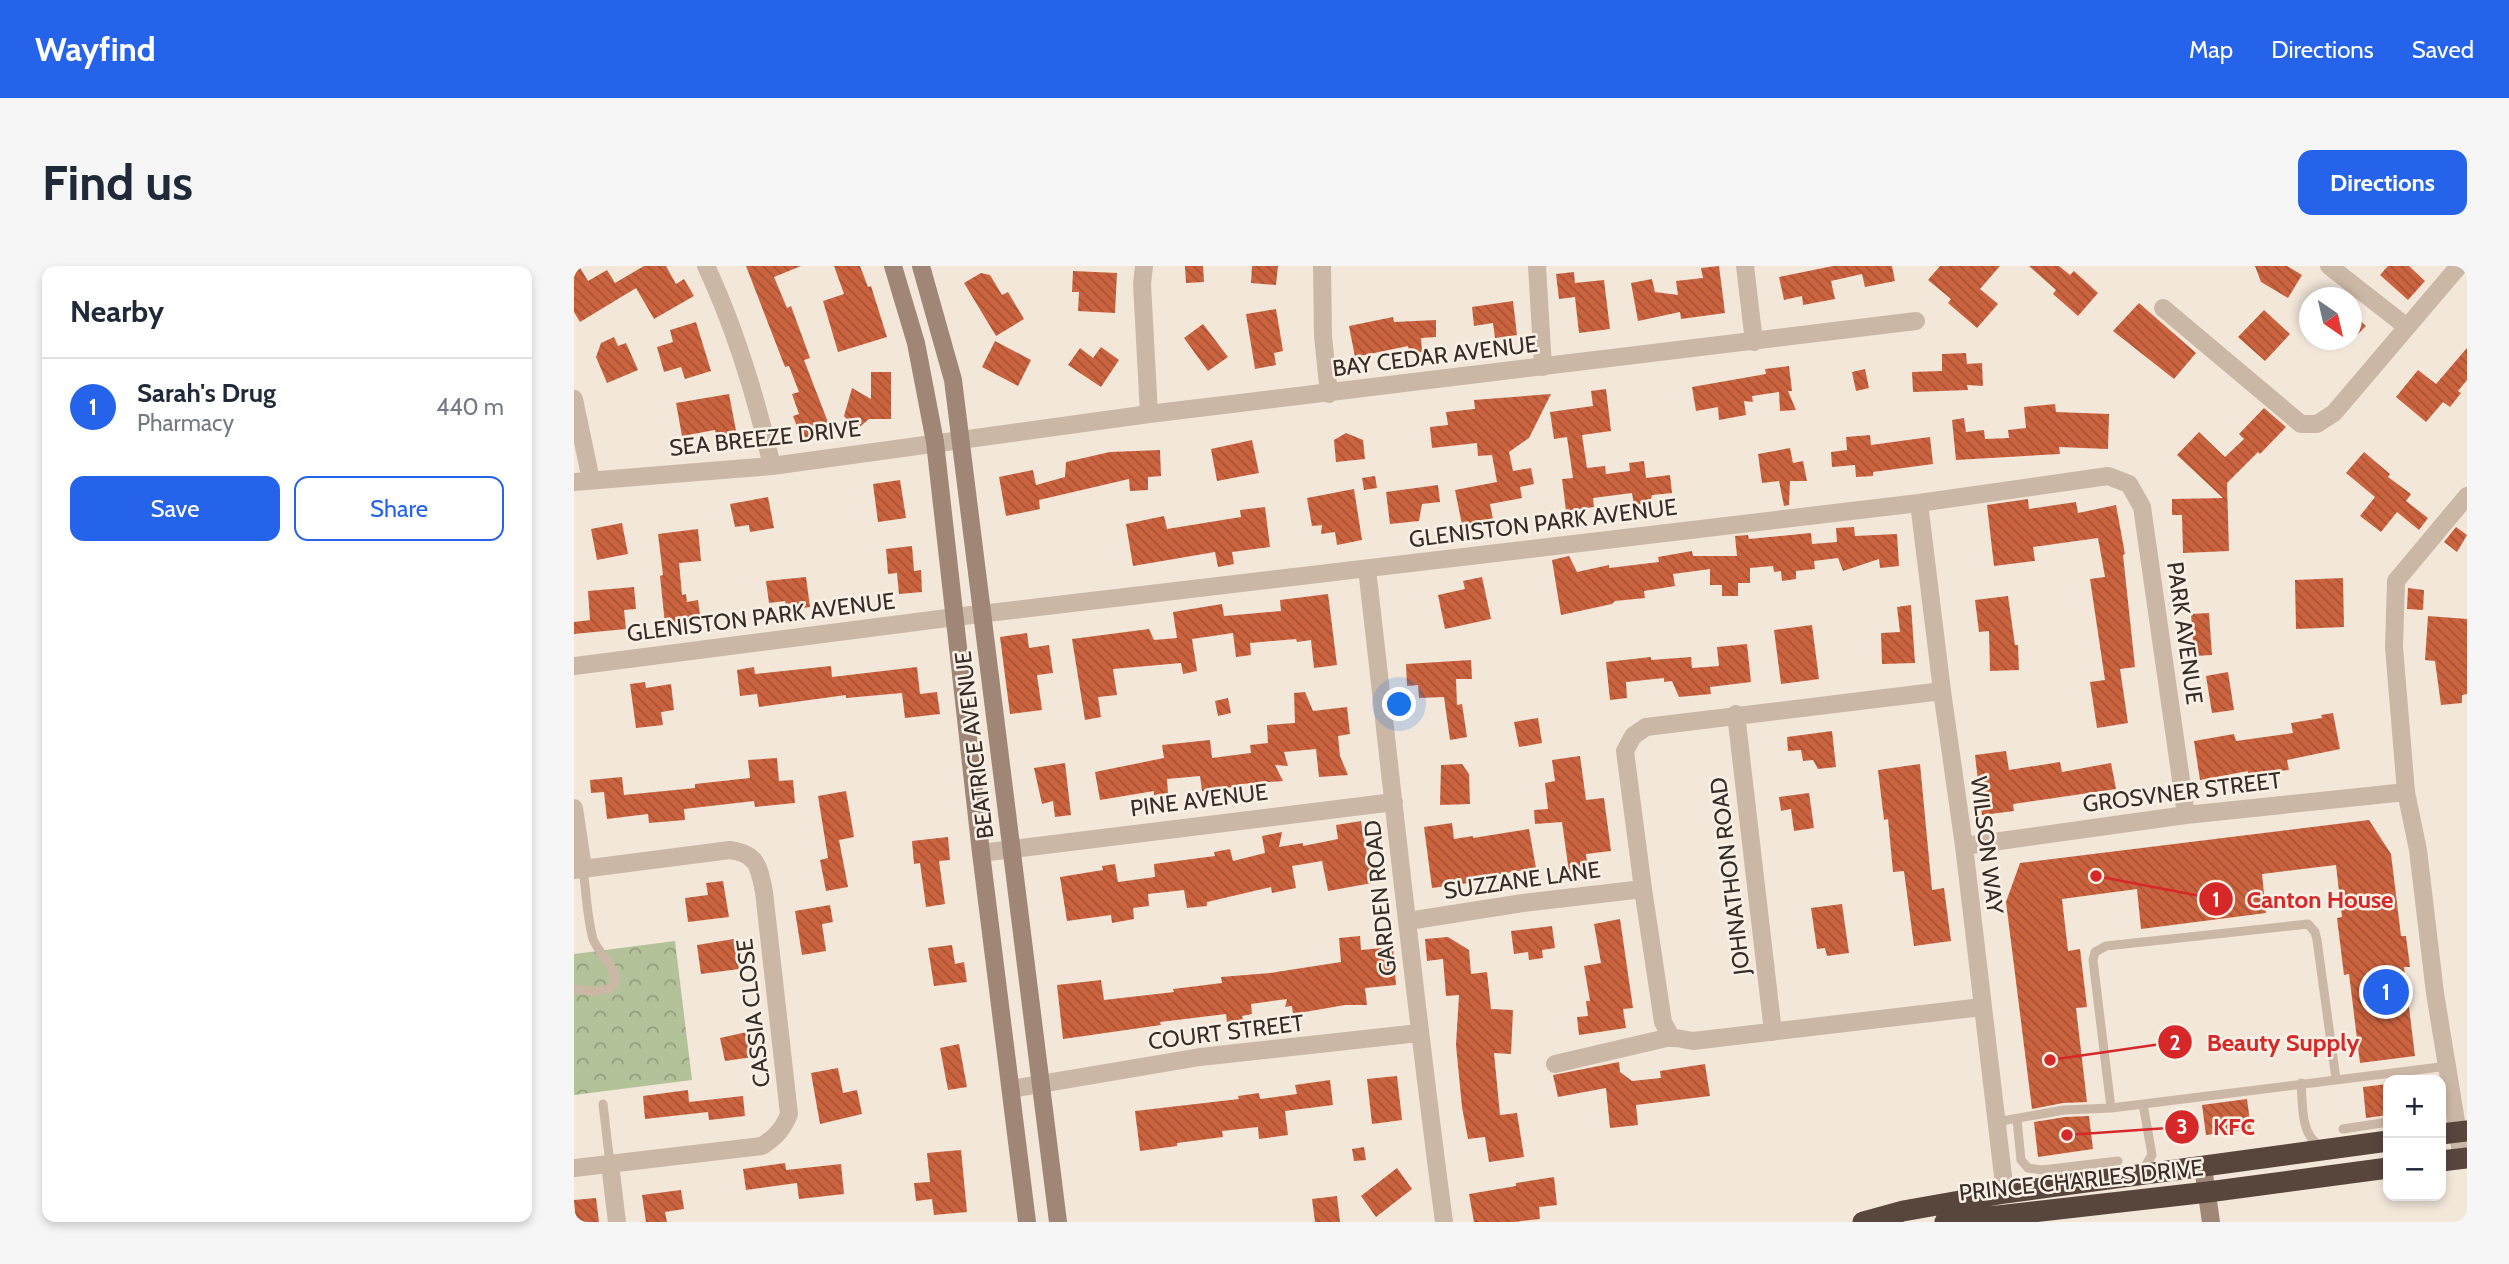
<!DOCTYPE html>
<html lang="en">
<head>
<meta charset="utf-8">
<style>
	:root { --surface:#fff; --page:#f6f6f7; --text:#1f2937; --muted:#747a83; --line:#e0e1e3; --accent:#2563eb }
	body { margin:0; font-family:Cabin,sans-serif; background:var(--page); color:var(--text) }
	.controls { position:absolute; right:21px; bottom:21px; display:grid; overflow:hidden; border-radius:14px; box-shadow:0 4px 10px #0003 }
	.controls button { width:63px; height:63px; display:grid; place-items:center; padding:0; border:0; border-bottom:2px solid var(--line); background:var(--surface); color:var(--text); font:35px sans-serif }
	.compass { position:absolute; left:1725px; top:21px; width:63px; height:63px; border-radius:50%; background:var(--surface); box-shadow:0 4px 10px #0003; rotate:146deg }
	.you { position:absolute; left:826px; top:439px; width:24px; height:24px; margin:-18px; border:5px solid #fff; border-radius:50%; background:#1a73e8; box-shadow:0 0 0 10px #1a73e833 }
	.badge { display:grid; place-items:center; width:46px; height:46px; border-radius:50%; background:var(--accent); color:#fff; font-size:23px; font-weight:700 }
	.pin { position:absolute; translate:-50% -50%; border:4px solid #fff; box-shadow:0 2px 7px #0006 }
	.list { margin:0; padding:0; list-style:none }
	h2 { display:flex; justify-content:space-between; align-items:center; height:91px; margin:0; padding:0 28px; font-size:30px }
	h2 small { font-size:23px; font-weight:400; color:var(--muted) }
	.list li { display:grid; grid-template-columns:46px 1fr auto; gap:21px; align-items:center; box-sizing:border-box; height:98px; padding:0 28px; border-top:2px solid var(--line) }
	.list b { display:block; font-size:26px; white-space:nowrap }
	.list p { margin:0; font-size:23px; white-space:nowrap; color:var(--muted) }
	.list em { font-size:23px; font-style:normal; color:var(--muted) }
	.actions { display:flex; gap:14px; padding:21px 28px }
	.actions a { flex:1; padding:16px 0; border:2px solid var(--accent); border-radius:14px; text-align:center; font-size:24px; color:var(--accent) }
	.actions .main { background:var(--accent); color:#fff }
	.map { position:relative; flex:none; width:1893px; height:956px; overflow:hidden; border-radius:14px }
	header { display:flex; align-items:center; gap:42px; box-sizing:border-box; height:98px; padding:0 35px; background:var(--accent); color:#fff }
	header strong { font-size:33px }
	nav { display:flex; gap:38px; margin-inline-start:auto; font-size:24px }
	.intro { display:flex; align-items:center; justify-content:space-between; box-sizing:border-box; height:168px; padding:0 42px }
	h1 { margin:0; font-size:49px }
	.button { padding:18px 32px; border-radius:14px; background:var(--accent); color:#fff; font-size:24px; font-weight:700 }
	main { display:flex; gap:42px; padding:0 42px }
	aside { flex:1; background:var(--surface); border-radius:14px; box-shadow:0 4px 10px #0003 }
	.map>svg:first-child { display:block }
	.park { fill:url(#park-crowns) }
	.building { fill:url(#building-back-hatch) }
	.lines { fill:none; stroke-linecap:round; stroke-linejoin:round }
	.lane { stroke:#cbb7a5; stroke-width:9 }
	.street { stroke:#cbb7a5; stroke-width:18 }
	.secondary { stroke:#9f8676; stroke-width:18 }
	.highway { stroke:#58463d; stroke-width:21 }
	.labels { text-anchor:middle; stroke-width:5; stroke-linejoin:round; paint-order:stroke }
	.street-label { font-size:23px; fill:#372c27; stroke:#faf1e6 }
	.leader { fill:none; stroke:#d62828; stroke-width:2.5 }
	.callout-dot { fill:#d62828; stroke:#faf1e6; stroke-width:2.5 }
	.mark-label { font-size:21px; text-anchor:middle; font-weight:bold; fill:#fff }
	.callout-label { font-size:24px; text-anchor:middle; font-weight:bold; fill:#d62828; stroke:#faf1e6; stroke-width:5; stroke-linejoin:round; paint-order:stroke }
</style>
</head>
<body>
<header>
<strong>Wayfind</strong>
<nav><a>Map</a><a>Directions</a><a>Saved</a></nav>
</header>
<div class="intro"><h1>Find us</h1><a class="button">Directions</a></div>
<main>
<aside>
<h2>Nearby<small></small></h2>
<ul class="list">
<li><span class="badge">1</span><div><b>Sarah's Drug</b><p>Pharmacy</p></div><em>440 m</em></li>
</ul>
<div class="actions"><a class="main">Save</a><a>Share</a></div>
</aside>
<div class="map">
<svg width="1893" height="956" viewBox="0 0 1893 956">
	<defs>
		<pattern id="park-crowns" width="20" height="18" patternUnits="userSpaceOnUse" patternTransform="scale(1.75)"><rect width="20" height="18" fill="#b4c299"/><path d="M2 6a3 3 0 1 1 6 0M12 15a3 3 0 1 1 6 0" fill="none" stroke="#939e7d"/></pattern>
		<pattern id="building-back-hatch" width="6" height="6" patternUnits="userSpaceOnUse" patternTransform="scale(1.75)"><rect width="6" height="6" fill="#cc633f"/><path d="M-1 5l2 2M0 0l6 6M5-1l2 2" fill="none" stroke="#a65235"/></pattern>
	</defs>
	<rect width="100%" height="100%" fill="#f3e7da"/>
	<path class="park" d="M101 675 118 814 0 829V688Z"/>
	<path class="building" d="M0 0H5L14 15 33 4 41 17 70 0H92L102 18 110 13 120 30 80 53 62 22 6 56 0 46Z
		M172 0H227L200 11 213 42 217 40 236 92 230 94 257 164 228 174 219 150 225 148 218 128 225 126 215 100 211 101Z
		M260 0H286L294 21 297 20 313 71 264 86 249 35 270 28Z
		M611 0H629L630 16 612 17Z
		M678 0H704L702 19 677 17Z
		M1145 0 1151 47 1107 53 1106 46 1064 55 1057 17 1078 13 1081 26 1104 29 1102 15 1129 12 1127 2Z
		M1259 0H1318L1321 15 1291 21 1288 8 1257 15 1261 33 1229 39 1228 30 1210 34 1205 11Z
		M1366 0H1426L1406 23 1424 38 1403 62 1374 37 1377 33 1354 14Z
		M1455 0H1485L1496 9 1500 5 1524 27 1504 50 1479 28 1482 24Z
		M1681 0H1713L1728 9 1714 32 1687 16Z
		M1814 0H1835L1851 15 1834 34 1806 9Z
		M499 5 543 7 541 47 504 45 505 26H498Z
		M1000 6 1001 17 1030 14 1036 63 1005 67 1001 31 985 33 982 8Z
		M407 7 416 9 428 29 434 26 450 53 422 70 390 17Z
		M939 35 943 69 921 72 919 57 900 60 898 41Z
		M1565 37 1622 87 1600 113 1539 65Z
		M702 43 709 85 700 87 702 99 681 103 672 48Z
		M1690 44 1716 68 1691 95 1664 71Z
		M1777 46 1792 60 1777 75Z
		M819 51 820 56 862 54V71L847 72 848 86 835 87 834 80 781 91 775 60Z
		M122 56 137 105 111 113 107 101 90 106 83 81 99 76 96 64Z
		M629 58 654 91 634 105 610 72Z
		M40 71 44 80 52 77 64 104 33 117 22 91 27 77Z
		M421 75 457 94 444 120 408 101Z
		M527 81 545 94 527 121 494 99 506 82 519 92Z
		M1893 82V114L1884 125 1887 127 1876 141 1869 136 1852 156 1822 131 1844 104 1862 118Z
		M1392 87 1393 98 1408 97 1409 120 1393 119 1394 124 1339 126 1338 106 1368 105V88Z
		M1215 100 1218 125H1214L1222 144 1206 145 1205 126 1178 130 1179 136 1170 135 1172 149 1145 154 1144 141 1122 145 1118 121 1192 108 1191 103Z
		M1291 103 1295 122 1282 125 1278 106Z
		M297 106H317V153H295L282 164 270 150 278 122 297 133Z
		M1032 123 1037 165 1008 169 1013 202 1031 200 1032 208 1056 205 1055 197 1070 195 1072 212 1096 209 1098 227 1078 229 1076 237 1060 239 1058 227 1019 232 1020 241 992 245 988 213 999 212 993 171 980 173 976 146 1019 140 1017 125Z
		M155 128 164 175 144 179 141 164 108 170 102 137Z
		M977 128 955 172 935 186 939 205 957 202 960 218 946 221 948 232 916 238 919 253 888 259 881 224 923 216 918 189 904 190 903 177 858 182 856 161 874 159 872 146 901 143 900 134Z
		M1481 138 1482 146 1535 148 1534 183 1485 181 1486 188 1382 194 1378 154 1390 152 1392 166 1410 164 1411 173 1435 172 1434 164 1452 162 1450 141Z
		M1690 142 1712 161 1686 188 1684 186 1653 217 1655 285 1609 287 1608 249H1598V233L1649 232 1603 189 1625 166 1651 191 1670 173 1665 168Z
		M772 167 789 174 791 193 762 196 760 174Z
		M1296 169 1297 179 1356 171 1359 198 1299 206V210L1282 211 1281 199 1258 201 1257 186 1273 184 1272 171Z
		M678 174 685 207 643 215 637 183Z
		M1216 182 1219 197 1229 195 1233 215H1216L1215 239 1210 240 1205 215 1188 217 1184 188Z
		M586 184 587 210 574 211V224L556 225 555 213 465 234 466 243 432 250 425 211 459 204 462 219 491 211 492 196 536 186Z
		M1790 186 1816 208 1814 211 1837 228 1832 235 1854 252 1845 264 1823 246 1807 266 1786 250 1801 231 1772 207Z
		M801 210 803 222 790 224 788 212Z
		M326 214 332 252 304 256 299 218Z
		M864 219 866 236 848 238 845 255 816 258 812 226Z
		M780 223 788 274 763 279 761 266 747 268 748 259 738 260 733 232Z
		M194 231 200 262 176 266 175 259 161 261 156 238Z
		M1454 233 1455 243 1502 236 1504 247 1542 239 1551 288 1549 289 1561 401 1546 403 1554 457 1523 462 1516 416 1531 414 1516 313 1531 311 1524 272 1459 281 1461 295 1420 300 1413 239Z
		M691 241 696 281 658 286 660 298 644 301 641 286 559 300 552 258 590 250 593 263 667 251 666 244Z
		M48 257 54 288 23 294 17 263Z
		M1280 261 1281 270 1323 268 1325 300 1306 302 1305 293 1269 305 1264 292 1240 295 1241 303 1222 305V313L1208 315 1207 305 1200 306 1199 300 1176 302V317H1164V330H1148V319H1136V303L1099 308 1101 320 1070 325 1071 332 1041 335 1038 338 987 349 978 294 995 290 1003 306 1035 299V302L1085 296 1084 291 1118 285 1119 290H1163L1161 270 1174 269 1175 273 1237 267 1238 278 1263 276 1262 262Z
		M1882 261 1893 269 1883 286 1870 276Z
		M124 263 127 295 105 297 108 329 112 328 113 336 124 334 126 349H122L123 359 102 362 101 357 91 358 86 310 89 309 84 268Z
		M338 280 340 305 347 304 348 326 325 328 323 307 314 308 312 283Z
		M232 311 236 341 222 343V337L212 338 211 335 195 337 192 315Z
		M908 311 917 353 871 363 864 329 891 323 889 315Z
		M1769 312 1770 361 1722 363 1721 314Z
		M60 321 62 343 50 344 52 363 0 368V356L16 354 14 325Z
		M1834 322 1850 324 1849 344 1833 343Z
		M754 328 763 399 740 402 737 374 723 376 722 373 676 377 677 389 662 391 659 367 618 373 623 405 609 408 607 397 539 403 543 429 524 431 527 451 511 454 498 373 575 363 580 374 603 372 599 346 648 338 650 350 707 345 706 334Z
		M1434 330 1441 379H1444L1445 404 1416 405 1415 365 1405 366 1401 334Z
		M1337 339 1341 397 1308 398 1307 367 1326 366 1323 341Z
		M1635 347 1638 389 1620 390 1617 348Z
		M1854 350 1893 353V428L1888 429V437L1867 439 1861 395 1851 394Z
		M1238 359 1245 413 1207 418 1200 364Z
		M453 367 455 382 475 379 479 407 463 409 468 444 436 448 426 371Z
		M1173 378 1177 416 1136 421 1137 428 1105 431 1098 415 1090 416V412L1052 416 1053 432 1036 434 1032 396 1077 391V394L1117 391 1118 402 1145 400 1143 381Z
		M897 394 898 413H882L883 439 888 438 893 471 876 474 870 431 845 432 844 419 833 420 832 398Z
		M257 400 258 411 343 401 346 428 363 426 366 448 331 452 328 427 272 432V429L185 441 183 428 166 430 163 404 180 401 181 408Z
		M1654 406 1660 444 1638 447 1632 410Z
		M71 416 72 422 97 418 100 444 87 446 89 459 62 462 56 418Z
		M731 426 739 445 773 441 776 468 764 470 766 490 774 509 745 511 742 483 710 486 714 500 701 499 709 515 668 518V520L628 525 626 510 593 513 594 527 580 529V525L526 534 521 506 590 492 588 479 636 474 638 492 677 487 676 479 694 477 693 459 721 457 720 427Z
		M654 432 657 447 644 450 641 435Z
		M1759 447 1766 483 1713 494 1715 504 1674 509V505L1626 514 1620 475 1660 468 1662 475 1719 467 1717 457 1748 452 1747 449Z
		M964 452 968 477 945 481 940 456Z
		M1258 465 1262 501 1244 503 1239 494 1229 495 1227 484 1214 485 1213 471Z
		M1432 485 1435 504 1486 496 1488 506 1537 497 1542 523 1439 538 1440 545 1408 549 1401 489Z
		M1006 490 1012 534 1030 532 1037 585 1012 588 1014 603 995 606 988 556 961 558 960 544 974 543 971 517 981 515 978 494Z
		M203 492 205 515 219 514 221 537 181 541 180 535 110 543 111 554 75 557 74 548 33 553 30 526 17 527 16 514 48 511 50 529 121 522V518L176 512 174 494Z
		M491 497 497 549 481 551 479 535 468 538 460 502Z
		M888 498 895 508 896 538 866 539 867 499Z
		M1346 498 1358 624 1370 622 1377 675 1340 680 1330 605 1319 606 1314 553 1310 554 1304 504Z
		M272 525 280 571 265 574 274 621 252 625 246 594 254 592 244 530Z
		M1235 527 1240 562 1220 565 1217 543 1207 545 1205 531Z
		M1795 554 1817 588 1827 670H1832L1836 701H1830L1841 790 1786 797 1775 708 1770 709 1763 652 1768 651 1762 599 1688 608 1692 647 1567 663 1563 623 1488 633 1494 685 1506 683 1513 741 1502 742 1513 836 1489 837 1458 843 1432 636 1446 597Z
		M787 555 798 617 754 625 748 595 718 600 722 622 698 627 697 621 633 636V640L613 642 610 624 574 628 575 640 559 642 560 653 538 657 537 649 493 655 486 611 529 604 528 600 541 598 544 616 581 611 580 598 641 590 640 586 656 583 659 595 691 587 688 570 708 566 705 581 729 577V580L764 573 762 559Z
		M878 557 880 573 899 570V572L955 563 962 602 902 612V616L858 622 850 561Z
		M374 571 376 594 365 595 371 638 352 641 346 597 340 598 338 575Z
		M149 615 155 651 114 656 111 632 134 629 132 617Z
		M1268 638 1275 687 1253 690 1251 682 1243 683 1237 642Z
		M256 639 259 656 248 658 252 685 228 689 221 645Z
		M1046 653 1059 742 1049 743 1052 762 1005 769 1003 751 1014 750 1012 735H1016L1010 700 1027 697 1020 658Z
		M978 660 981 682 968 684 969 692 955 694 954 686 940 688 937 665Z
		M786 670 787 684 819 681 822 719 791 722 793 739H771L719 748 718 740 711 741 713 733 677 738 678 748 668 750 669 754 653 756 652 748 586 756 587 759 489 773 483 719 527 714 530 734 600 726 599 723 648 717 647 711 696 707 767 696 765 672Z
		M874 671 895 684 897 708 913 706 917 743 939 744 937 788 920 787 926 849 943 847 950 891 915 896 911 871 894 873 888 841 882 779 885 729 872 730 869 693 853 695 851 673Z
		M160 673 165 703 127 708 123 679Z
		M378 679 381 698 390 696 393 716 360 720 354 682Z
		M173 766 179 791 151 795 146 772Z
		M385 778 393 821 374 824 366 782Z
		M1045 796 1046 806 1058 815 1087 812 1086 805 1131 798 1136 830 1062 839 1064 859 1036 862 1032 822 984 831 979 809Z
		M264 802 269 827 283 824 288 848 246 858 237 807Z
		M823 810 828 854 798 858 793 813Z
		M756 814 759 839 711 845 714 869 685 873 684 861 648 865 649 871 603 877V880L566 885 561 845 665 833 664 830 685 827 686 833 723 828 721 819Z
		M1814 818V849L1792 852 1789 821Z
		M114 824 115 836 169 830 171 850 135 854 134 846 71 853 69 830Z
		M1673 833 1677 863 1632 869 1628 839Z
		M1515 850 1519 883 1464 891 1460 856 1491 851Z
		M790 881 792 894 780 895 778 883Z
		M387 884 393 946 360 949 358 933 342 935 340 917 356 916 353 887Z
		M211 897 212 904 267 898 270 928 225 933 223 917 172 924 169 903Z
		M823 902 838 923 802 951 787 930Z
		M980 911 983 939 965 941 966 953 940 956H900L895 928 942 920V917Z
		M107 924 110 943 91 946 93 956H72L68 929Z
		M763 930 766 956H741L738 933Z
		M22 932 25 956H2L0 934Z"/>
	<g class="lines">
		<path class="lane" d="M0 723C16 726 53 730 37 701 32 691 23 684 19 673 13 651 12 625 9 602
			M1727 817C1729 837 1726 868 1745 879
			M29 838 36 898
			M1537 842 1519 694 1521 686 1532 680 1734 658 1741 666 1743 674 1762 813
			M1443 853 1447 894 1454 902 1468 904 1544 895
			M1422 856 1490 844 1537 842 1874 800
			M1769 863 1814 856
			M1568 905 1578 889 1569 838"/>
		<path class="street" d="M132 0C162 64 182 131 198 200
			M570 0 568 18 575 148
			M748 0 749 70 755 128
			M963 0 969 101
			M1171 0 1180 76
			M1755 0 1833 61
			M1589 42 1727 158H1743L1760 147 1885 0
			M0 133 17 214
			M0 216 198 200 575 148 1342 55
			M1345 237 1368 425 1390 580 1431 927
			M793 303C818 521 841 739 870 956
			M0 400 381 351 1345 237 1534 210 1555 218 1568 241 1612 549
			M1368 425 1072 461 1059 470 1051 485 1069 623 1089 756 1097 771 1119 775 1408 741
			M1162 448 1199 766
			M0 542 9 602
			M1390 580 1612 549 1832 526
			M407 587 820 536
			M0 604 156 584C184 588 185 601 190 626L215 848C209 863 202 871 188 880L0 902
			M834 655 949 637 1069 623
			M981 798 1097 771
			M437 823 626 791 845 767
			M1888 892 1861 727 1844 584 1832 526 1820 381 1822 315 1893 230
			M36 898 43 956"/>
		<path class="secondary" d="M319 0 342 77 361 176 407 587 453 956
			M347 0 379 114 484 956
			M1629 901 1637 956"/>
		<path class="highway" d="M1867 868 1893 865
			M1867 895 1893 892
			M1289 956 1329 945 1431 927 1814 875
			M1371 956 1634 926 1814 902"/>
	</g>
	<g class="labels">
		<g class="street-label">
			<text transform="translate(861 90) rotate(-7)" y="8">BAY CEDAR AVENUE</text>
			<text transform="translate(191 172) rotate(-6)" y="8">SEA BREEZE DRIVE</text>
			<text transform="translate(969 257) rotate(-7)" y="8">GLENISTON PARK AVENUE</text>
			<text transform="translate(187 351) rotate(-7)" y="8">GLENISTON PARK AVENUE</text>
			<text transform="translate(1611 367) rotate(82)" y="8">PARK AVENUE</text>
			<text transform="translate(400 479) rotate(-97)" y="8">BEATRICE AVENUE</text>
			<text transform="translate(1608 526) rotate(-7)" y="8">GROSVNER STREET</text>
			<text transform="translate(625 534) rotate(-7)" y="8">PINE AVENUE</text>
			<text transform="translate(1413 579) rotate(83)" y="8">WILSON WAY</text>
			<text transform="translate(1156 610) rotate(-97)" y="8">JOHNATHON ROAD</text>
			<text transform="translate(948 614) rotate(-8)" y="8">SUZZANE LANE</text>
			<text transform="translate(806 632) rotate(-96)" y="8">GARDEN ROAD</text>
			<text transform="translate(179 747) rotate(-97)" y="8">CASSIA CLOSE</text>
			<text transform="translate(652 766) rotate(-7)" y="8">COURT STREET</text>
			<text transform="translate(1507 914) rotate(-6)" y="8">PRINCE CHARLES DRIVE</text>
		</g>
	</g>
	<path class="leader" d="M1522 610L1642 633M1476 794L1601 776M1493 869L1608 861"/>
	<g class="callout-dot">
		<circle cx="1522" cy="610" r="7"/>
		<circle cx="1476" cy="794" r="7"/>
		<circle cx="1493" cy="869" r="7"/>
		<circle cx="1642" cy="633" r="18"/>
		<circle cx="1601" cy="776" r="18"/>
		<circle cx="1608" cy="861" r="18"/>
	</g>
	<g class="mark-label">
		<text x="1642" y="641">1</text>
		<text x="1601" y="784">2</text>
		<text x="1608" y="868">3</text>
	</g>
	<g class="callout-label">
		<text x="1746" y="642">Canton House</text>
		<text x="1709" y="785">Beauty Supply</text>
		<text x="1660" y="869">KFC</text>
	</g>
</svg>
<div class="controls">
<button>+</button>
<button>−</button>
</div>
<svg class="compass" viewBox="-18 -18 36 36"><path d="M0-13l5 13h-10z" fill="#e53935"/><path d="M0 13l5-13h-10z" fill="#747a83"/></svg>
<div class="you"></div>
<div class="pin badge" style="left:1812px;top:726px">1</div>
</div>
</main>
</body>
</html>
